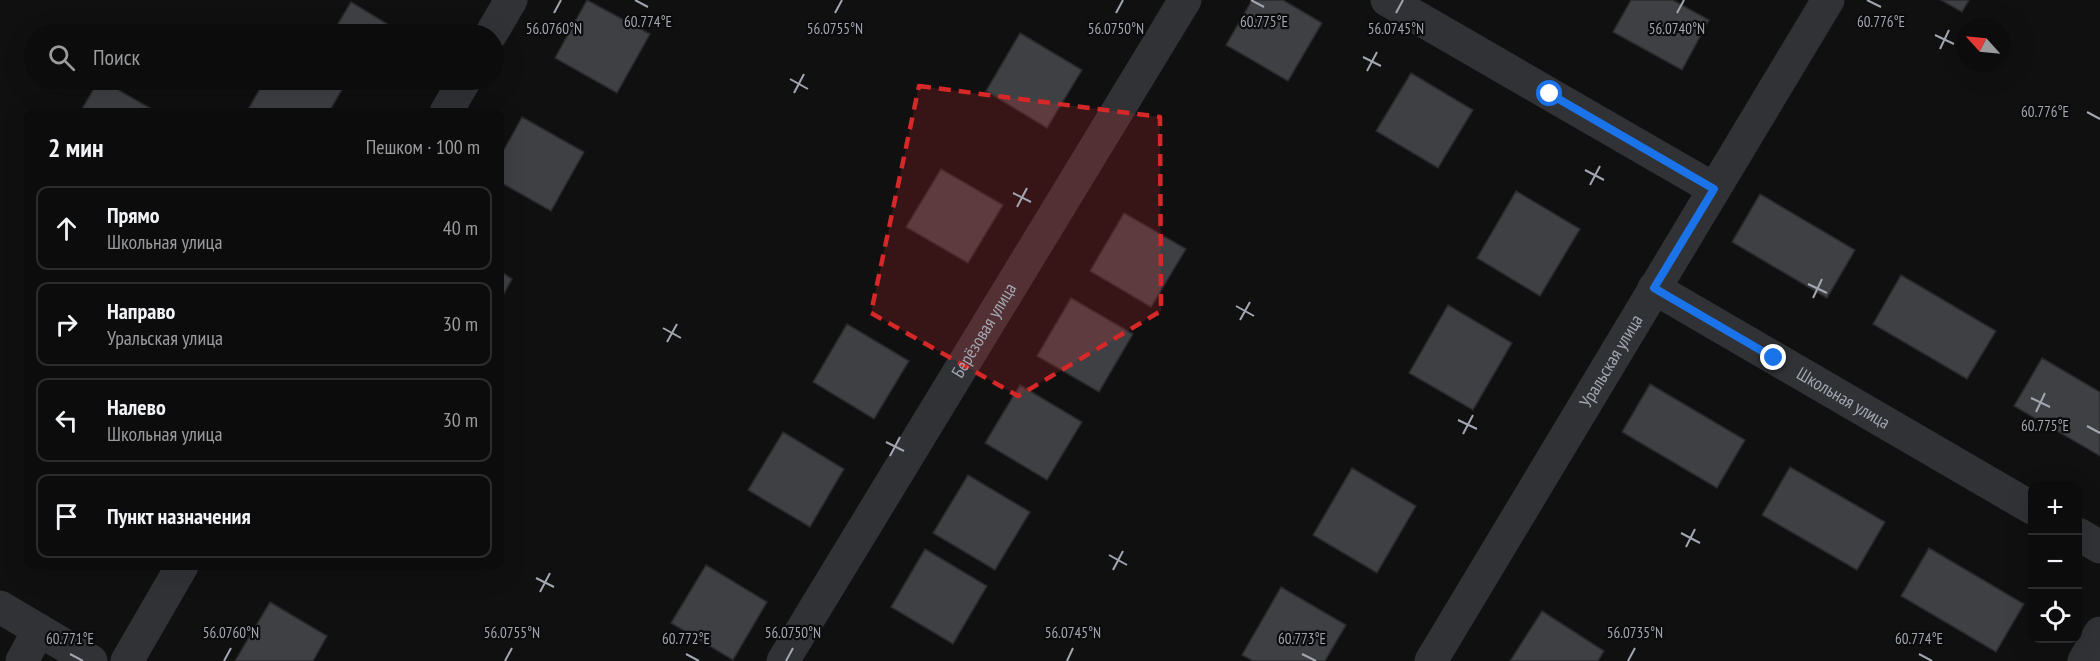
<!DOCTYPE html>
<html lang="ru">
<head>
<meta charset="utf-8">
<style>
	:root { --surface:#0c0c0d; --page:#151516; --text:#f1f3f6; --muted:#9a9b9d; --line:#2c2c2e }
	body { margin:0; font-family:"PT Sans Narrow",sans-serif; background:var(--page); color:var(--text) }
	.controls { position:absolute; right:18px; bottom:18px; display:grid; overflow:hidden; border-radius:12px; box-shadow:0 6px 24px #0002 }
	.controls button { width:54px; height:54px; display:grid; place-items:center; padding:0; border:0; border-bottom:2px solid var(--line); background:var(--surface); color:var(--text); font:30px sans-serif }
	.compass { position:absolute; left:1956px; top:18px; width:54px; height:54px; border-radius:50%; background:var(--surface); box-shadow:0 6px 24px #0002; rotate:297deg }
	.stop { position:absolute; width:18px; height:18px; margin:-14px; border:4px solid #1a73e8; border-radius:50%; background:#fff }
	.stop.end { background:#1a73e8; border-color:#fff; box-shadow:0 2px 6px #0008 }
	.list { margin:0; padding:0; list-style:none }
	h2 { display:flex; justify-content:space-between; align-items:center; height:78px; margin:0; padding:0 24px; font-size:26px }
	h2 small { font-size:20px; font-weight:400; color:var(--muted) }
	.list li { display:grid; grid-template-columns:39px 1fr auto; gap:18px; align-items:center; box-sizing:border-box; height:84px; margin:0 12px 12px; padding:0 12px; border:2px solid var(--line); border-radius:12px }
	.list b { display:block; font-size:22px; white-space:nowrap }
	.list p { margin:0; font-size:20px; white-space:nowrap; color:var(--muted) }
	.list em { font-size:20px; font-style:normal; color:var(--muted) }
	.icon { flex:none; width:33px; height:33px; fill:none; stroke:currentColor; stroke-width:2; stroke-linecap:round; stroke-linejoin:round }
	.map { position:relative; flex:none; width:2100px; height:661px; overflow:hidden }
	.search { position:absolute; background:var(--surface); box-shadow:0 6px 24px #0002; left:24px; top:24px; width:480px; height:66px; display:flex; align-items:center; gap:15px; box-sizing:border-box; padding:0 21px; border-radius:33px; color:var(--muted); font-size:22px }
	.panel { position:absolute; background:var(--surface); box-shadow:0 6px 24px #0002; left:24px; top:108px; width:480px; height:462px; border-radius:12px }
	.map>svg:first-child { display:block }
	.building { fill:#3f4044; stroke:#2a2a2d; stroke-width:1.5 }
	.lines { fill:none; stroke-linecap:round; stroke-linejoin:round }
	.minor { stroke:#313236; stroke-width:33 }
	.route { stroke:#1a73e8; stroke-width:8 }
	.marked { fill:#d62828; fill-opacity:0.2; stroke:#d62828; stroke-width:4.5; stroke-dasharray:12 8; stroke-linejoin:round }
	.ticks { fill:none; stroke:#a1a6b1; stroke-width:2 }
	.labels { text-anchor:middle; stroke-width:4.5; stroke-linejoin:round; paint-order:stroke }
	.street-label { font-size:18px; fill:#a1a6b1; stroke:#0b0b0c }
	.ticks-label { font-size:15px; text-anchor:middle; fill:#a1a6b1; stroke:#0b0b0c; stroke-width:4.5; stroke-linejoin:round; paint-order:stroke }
</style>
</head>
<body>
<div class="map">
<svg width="2100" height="661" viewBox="0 0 2100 661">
	<rect width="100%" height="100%" fill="#101011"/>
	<path class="building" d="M587 0 650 34 617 93 555 58Z
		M1252 0H1283L1322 23 1288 81 1226 45Z
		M1631 0H1673L1709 20 1682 70 1613 32Z
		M1941 0H1969L1962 12Z
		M351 2 389 25 383 34H338L333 32Z
		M1020 33 1082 70 1047 128 986 91Z
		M1411 73 1473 110 1438 168 1376 131Z
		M99 80H101L157 112H80Z
		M265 80H328L343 88 329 112H249L247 111Z
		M522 117 584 152 551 211 500 182V157Z
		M941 169 1003 205 968 263 906 227Z
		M1516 191 1580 229 1540 296 1477 258Z
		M1760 194 1855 250 1827 298 1732 242Z
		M1124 213 1186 249 1151 307 1090 271Z
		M500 271 512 279 500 301Z
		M1901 275 1996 331 1967 379 1873 324Z
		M1071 298 1133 334 1099 392 1037 356Z
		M1448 305 1512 343 1473 410 1409 373Z
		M847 324 909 361 874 419 813 382Z
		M2042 358 2100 392V456L2014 406Z
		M1650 384 1745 440 1717 488 1622 432Z
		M1020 385 1082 422 1047 480 985 443Z
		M783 432 844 469 810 527 748 490Z
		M1790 467 1885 522 1857 570 1762 515Z
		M1352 468 1416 506 1377 573 1313 535Z
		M968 475 1030 512 995 570 933 533Z
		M1929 548 2024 604 1996 652 1901 596Z
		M925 549 987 586 953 644 891 607Z
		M706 565 767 602 733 660 671 623Z
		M1281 587 1346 625 1325 661H1253L1242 655Z
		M270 602 327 636 313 661H235Z
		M1542 611 1604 651 1598 661H1510Z"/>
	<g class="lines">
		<g class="minor">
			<path d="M1387 0 1714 189"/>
			<path d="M491 34 511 0"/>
			<path d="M446 112 465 80"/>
			<path id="s1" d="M1654 288 2032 508"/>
			<path d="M2078 534 2100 547"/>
			<path d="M0 607 91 661"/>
			<path d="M22 661 39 630"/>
			<path d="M127 661 182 566"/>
			<path id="s2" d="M783 661 1185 0"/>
			<path id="s3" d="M1431 661 1828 0"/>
			<path d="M2084 661 2100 633"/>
		</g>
	</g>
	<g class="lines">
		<path class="route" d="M1550 94 1714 189 1654 288 1774 358"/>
	</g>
	<path class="marked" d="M919 86 1160 117 1161 311 1018 396 871 313Z"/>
	<path class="ticks" d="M635 0 648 7M1251 0 1264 7M1867 0 1881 7M554 13 561 0M835 13 842 0M1116 13 1123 0M1396 13 1403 0M1677 13 1684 0M1935 35 1954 44M1940 49 1949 30M1363 57 1381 66M1367 71 1377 52M790 79 808 89M794 93 804 74M2087 112 2100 119M1585 170 1604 180M1590 185 1600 166M1013 193 1031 202M1017 207 1027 188M1808 284 1827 293M1813 298 1822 279M1236 306 1254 316M1240 320 1250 302M663 328 681 338M667 342 677 324M2031 398 2050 407M2036 412 2045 393M1458 420 1477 429M2087 426 2100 433M1463 434 1473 415M886 442 904 451M890 456 900 437M1681 533 1700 543M1686 547 1695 529M1109 555 1127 565M1113 570 1123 551M536 578 554 587M540 592 550 573M70 654 83 661M686 654 699 661M1302 654 1316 661M1919 654 1932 661M224 661 231 648M505 661 512 648M786 661 793 648M1067 661 1073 648M1628 661 1635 648"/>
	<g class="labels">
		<g class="street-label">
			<text dy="6" stroke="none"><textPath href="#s2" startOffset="387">Берёзовая улица</textPath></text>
			<text dy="6" stroke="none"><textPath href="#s3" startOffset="350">Уральская улица</textPath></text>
			<text dy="6" stroke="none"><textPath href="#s1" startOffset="219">Школьная улица</textPath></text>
		</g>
	</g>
	<g class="ticks-label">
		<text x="1264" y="27">60.775°E</text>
		<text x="648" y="27">60.774°E</text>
		<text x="1881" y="27">60.776°E</text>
		<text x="554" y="34">56.0760°N</text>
		<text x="835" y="34">56.0755°N</text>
		<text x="1116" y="34">56.0750°N</text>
		<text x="1396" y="34">56.0745°N</text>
		<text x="1677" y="34">56.0740°N</text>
		<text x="2045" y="117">60.776°E</text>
		<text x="2045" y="431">60.775°E</text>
		<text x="231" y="638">56.0760°N</text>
		<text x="512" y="638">56.0755°N</text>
		<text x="793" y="638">56.0750°N</text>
		<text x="1073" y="638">56.0745°N</text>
		<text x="1635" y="638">56.0735°N</text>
		<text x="70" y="644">60.771°E</text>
		<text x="686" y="644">60.772°E</text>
		<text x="1302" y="644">60.773°E</text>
		<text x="1919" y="644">60.774°E</text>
	</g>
</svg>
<div class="controls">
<button>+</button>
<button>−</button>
<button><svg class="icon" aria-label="locate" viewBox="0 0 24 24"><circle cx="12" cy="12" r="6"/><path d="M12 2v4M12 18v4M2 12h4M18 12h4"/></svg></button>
</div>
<svg class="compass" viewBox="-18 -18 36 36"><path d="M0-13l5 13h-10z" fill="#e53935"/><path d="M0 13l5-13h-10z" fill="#9a9b9d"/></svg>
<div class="stop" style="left:1550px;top:94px"></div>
<div class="stop end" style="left:1774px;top:358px"></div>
<div class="search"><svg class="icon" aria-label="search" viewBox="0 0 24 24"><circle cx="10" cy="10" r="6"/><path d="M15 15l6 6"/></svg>Поиск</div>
<section class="panel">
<h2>2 мин<small>Пешком · 100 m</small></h2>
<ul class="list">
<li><svg class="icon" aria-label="ahead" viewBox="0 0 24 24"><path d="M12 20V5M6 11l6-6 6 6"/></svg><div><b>Прямо</b><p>Школьная улица</p></div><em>40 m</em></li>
<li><svg class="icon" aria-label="right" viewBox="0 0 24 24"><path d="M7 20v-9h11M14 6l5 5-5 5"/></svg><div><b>Направо</b><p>Уральская улица</p></div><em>30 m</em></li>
<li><svg class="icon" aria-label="left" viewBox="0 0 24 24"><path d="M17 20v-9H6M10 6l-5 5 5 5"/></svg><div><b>Налево</b><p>Школьная улица</p></div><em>30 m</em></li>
<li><svg class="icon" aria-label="arrive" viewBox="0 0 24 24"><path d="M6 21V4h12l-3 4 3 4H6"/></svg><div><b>Пункт назначения</b></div></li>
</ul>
</section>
</div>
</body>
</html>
